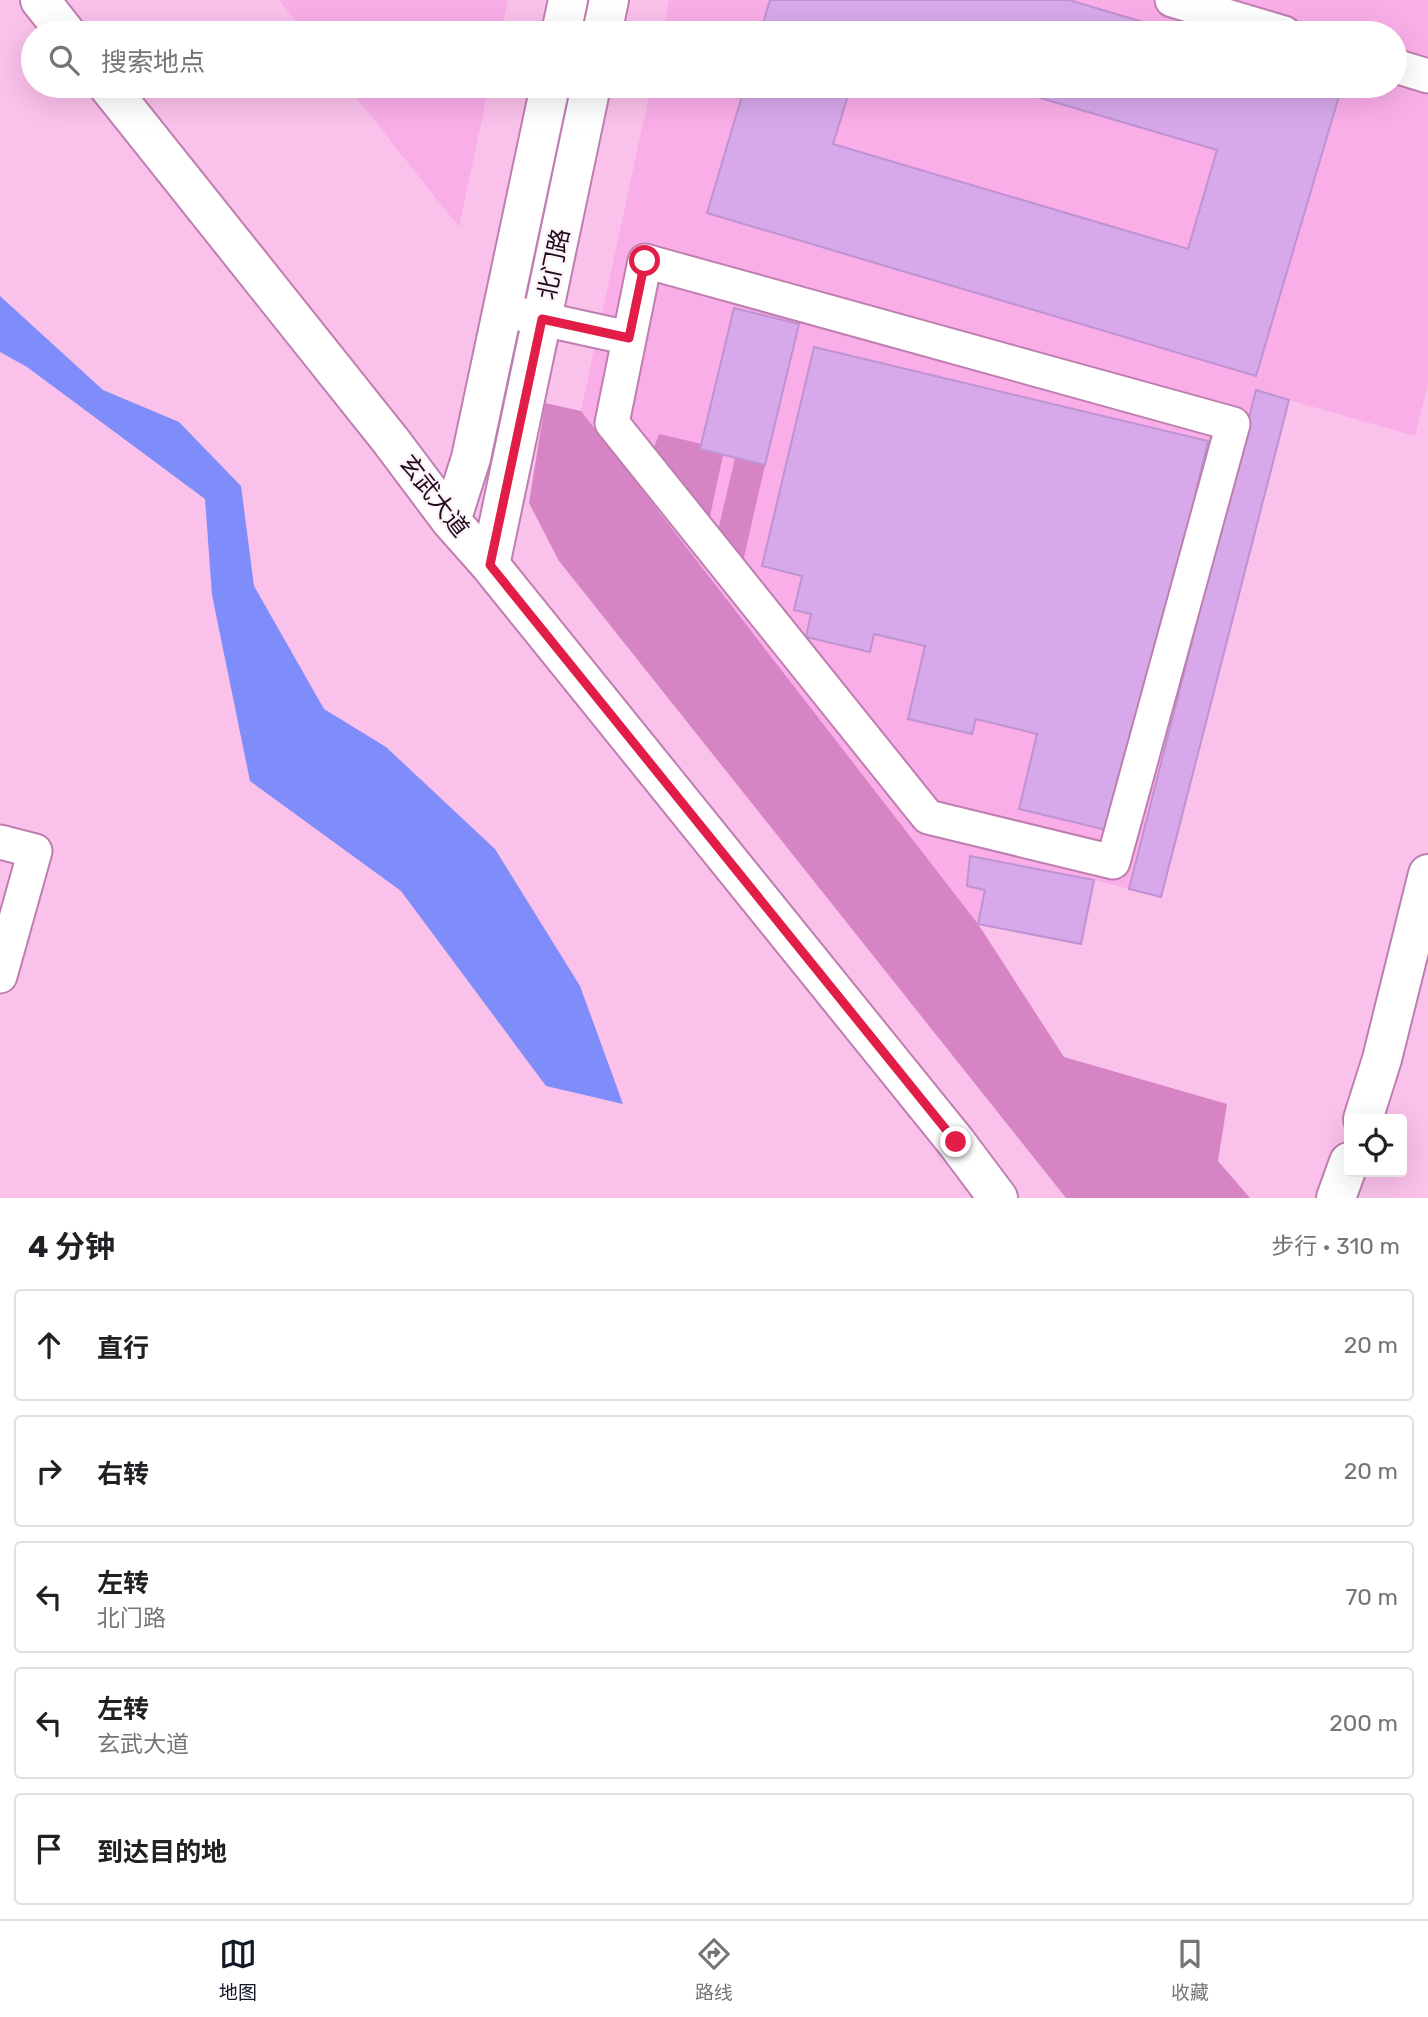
<!DOCTYPE html>
<html lang="zh">
<head>
<meta charset="utf-8">
<style>
	:root { --surface:#fff; --page:#f6f6f6; --text:#202124; --muted:#757577; --line:#e0e0e0; --accent:#111827 }
	body { margin:0; font-family:Rubik,"Noto Sans SC",sans-serif; background:var(--page); color:var(--text) }
	.controls { position:absolute; right:21px; bottom:21px; display:grid; overflow:hidden; border-radius:7px; box-shadow:0 7px 28px #0002 }
	.controls button { width:63px; height:63px; display:grid; place-items:center; padding:0; border:0; border-bottom:2px solid var(--line); background:var(--surface); color:var(--text); font:35px sans-serif }
	.stop { position:absolute; width:21px; height:21px; margin:-16px; border:5px solid #e11d48; border-radius:50%; background:#fff }
	.stop.end { background:#e11d48; border-color:#fff; box-shadow:0 2px 7px #0008 }
	.list { margin:0; padding:0; list-style:none }
	h2 { display:flex; justify-content:space-between; align-items:center; height:91px; margin:0; padding:0 28px; font-size:30px }
	h2 small { font-size:23px; font-weight:400; color:var(--muted) }
	.list li { display:grid; grid-template-columns:46px 1fr auto; gap:21px; align-items:center; box-sizing:border-box; height:112px; margin:0 14px 14px; padding:0 14px; border:2px solid var(--line); border-radius:7px }
	.list b { display:block; font-size:26px; white-space:nowrap }
	.list p { margin:0; font-size:23px; white-space:nowrap; color:var(--muted) }
	.list em { font-size:23px; font-style:normal; color:var(--muted) }
	.icon { flex:none; width:38px; height:38px; fill:none; stroke:currentColor; stroke-width:2; stroke-linecap:round; stroke-linejoin:round }
	.map { position:relative; flex:none; width:1428px; height:1198px; overflow:hidden }
	.search { position:absolute; background:var(--surface); box-shadow:0 7px 28px #0002; left:21px; right:21px; top:21px; height:77px; display:flex; align-items:center; gap:18px; box-sizing:border-box; padding:0 24px; border-radius:38px; color:var(--muted); font-size:26px }
	.sheet { height:721px; background:var(--surface) }
	nav { display:flex; justify-content:space-around; align-items:center; box-sizing:border-box; height:98px; border-top:2px solid var(--line); background:var(--surface); font-size:19px; color:var(--muted) }
	nav a { display:grid; justify-items:center; gap:4px }
	nav .on { color:var(--accent) }
	.map>svg:first-child { display:block }
	.built { fill:#faaee8 }
	.green { fill:#d784c5 }
	.water { fill:#7f8dfa }
	.building { fill:#d7a9eb; stroke:#bf92d3; stroke-width:2 }
	.lines { fill:none; stroke-linecap:round; stroke-linejoin:round }
	.minor-casing { stroke:#bf7eb0; stroke-width:37 }
	.major-casing { stroke:#bf7eb0; stroke-width:42 }
	.minor { stroke:#fff; stroke-width:33 }
	.major { stroke:#fff; stroke-width:38 }
	.route { stroke:#e11d48; stroke-width:9 }
	.labels { text-anchor:middle; stroke-width:5; stroke-linejoin:round; paint-order:stroke }
	.street-label { font-size:24px; fill:#21091c; stroke:#fcf4f9 }
</style>
</head>
<body>
<div class="map">
<svg width="1428" height="1198" viewBox="0 0 1428 1198">
	<rect width="100%" height="100%" fill="#fac1eb"/>
	<path class="built" d="M279 0H508L501 33H305Z
		M669 0H1428V384L1415 436 1289 400 1161 897 1094 880 1081 944 978 924 581 411 651 86H1395V33H662Z
		M347 86H489L459 227Z"/>
	<path class="green" d="M545 403 581 411 978 924 1064 1057 1227 1104 1218 1161 1250 1198H1066L559 561 529 503Z
		M659 434 702 444 700 449 723 455 708 526 651 456Z
		M735 458 765 465 742 566 717 535Z"/>
	<path class="water" d="M0 296 103 390 179 422 241 486 254 586 324 709 386 747 495 849 580 986 623 1104 546 1086 401 891 250 781 212 595 205 499 27 367 0 352Z"/>
	<path class="building" d="M770 0H1069L1180 33H760Z
		M745 86H851L833 144 1188 249 1217 150 1000 86H1342L1256 376 707 213Z
		M734 308 799 324 765 465 700 449Z
		M814 347 1208 441 1115 832 1019 809 1037 734 976 719 972 734 908 719 925 646 874 634 870 652 806 637 811 614 794 610 802 576 762 566Z
		M1256 390 1289 400 1161 897 1129 889Z
		M970 856 1094 880 1081 944 978 924 985 890 967 886Z"/>
	<g class="lines">
		<g class="minor-casing">
			<path id="minor" d="M1172 0 1284 33
				M1395 66 1428 76
				M645 261 1233 424 1113 862 928 817 612 423Z
				M515 313 629 338
				M0 842 35 851 0 976"/>
		</g>
		<g class="major-casing">
			<path id="major" d="M40 0 66 33
				M561 33 568 0
				M602 33 609 0
				M108 86 391 441 451 521 490 565 956 1142 998 1198
				M451 521 471 458 550 86
				M490 565 591 86
				M1363 1119 1382 1059 1428 874
				M1336 1198 1349 1162"/>
		</g>
		<use href="#minor" class="minor"/>
		<use href="#major" class="major"/>
	</g>
	<g class="lines">
		<path class="route" d="M645 261 629 338 542 319 490 565 956 1142"/>
	</g>
	<g class="labels">
		<g class="street-label">
			<text transform="translate(554 264) rotate(-78)" y="8">北门路</text>
			<text transform="translate(434 496) rotate(52)" y="8">玄武大道</text>
		</g>
	</g>
</svg>
<div class="controls">
<button><svg class="icon" aria-label="locate" viewBox="0 0 24 24"><circle cx="12" cy="12" r="6"/><path d="M12 2v4M12 18v4M2 12h4M18 12h4"/></svg></button>
</div>
<div class="stop" style="left:645px;top:261px"></div>
<div class="stop end" style="left:956px;top:1142px"></div>
<div class="search"><svg class="icon" aria-label="search" viewBox="0 0 24 24"><circle cx="10" cy="10" r="6"/><path d="M15 15l6 6"/></svg>搜索地点</div>
</div>
<section class="sheet">
<h2>4 分钟<small>步行 · 310 m</small></h2>
<ul class="list">
<li><svg class="icon" aria-label="ahead" viewBox="0 0 24 24"><path d="M12 20V5M6 11l6-6 6 6"/></svg><div><b>直行</b></div><em>20 m</em></li>
<li><svg class="icon" aria-label="right" viewBox="0 0 24 24"><path d="M7 20v-9h11M14 6l5 5-5 5"/></svg><div><b>右转</b></div><em>20 m</em></li>
<li><svg class="icon" aria-label="left" viewBox="0 0 24 24"><path d="M17 20v-9H6M10 6l-5 5 5 5"/></svg><div><b>左转</b><p>北门路</p></div><em>70 m</em></li>
<li><svg class="icon" aria-label="left" viewBox="0 0 24 24"><path d="M17 20v-9H6M10 6l-5 5 5 5"/></svg><div><b>左转</b><p>玄武大道</p></div><em>200 m</em></li>
<li><svg class="icon" aria-label="arrive" viewBox="0 0 24 24"><path d="M6 21V4h12l-3 4 3 4H6"/></svg><div><b>到达目的地</b></div></li>
</ul>
</section>
<nav>
<a class="on"><svg class="icon" aria-label="map" viewBox="0 0 24 24"><path d="M3 6l6-2 6 2 6-2v14l-6 2-6-2-6 2zM9 4v14M15 6v14"/></svg>地图</a>
<a><svg class="icon" aria-label="directions" viewBox="0 0 24 24"><path d="M12 3l9 9-9 9-9-9zM9 14v-3h6M13 9l2 2-2 2"/></svg>路线</a>
<a><svg class="icon" aria-label="saved" viewBox="0 0 24 24"><path d="M7 4h10v16l-5-4-5 4z"/></svg>收藏</a>
</nav>
</body>
</html>
